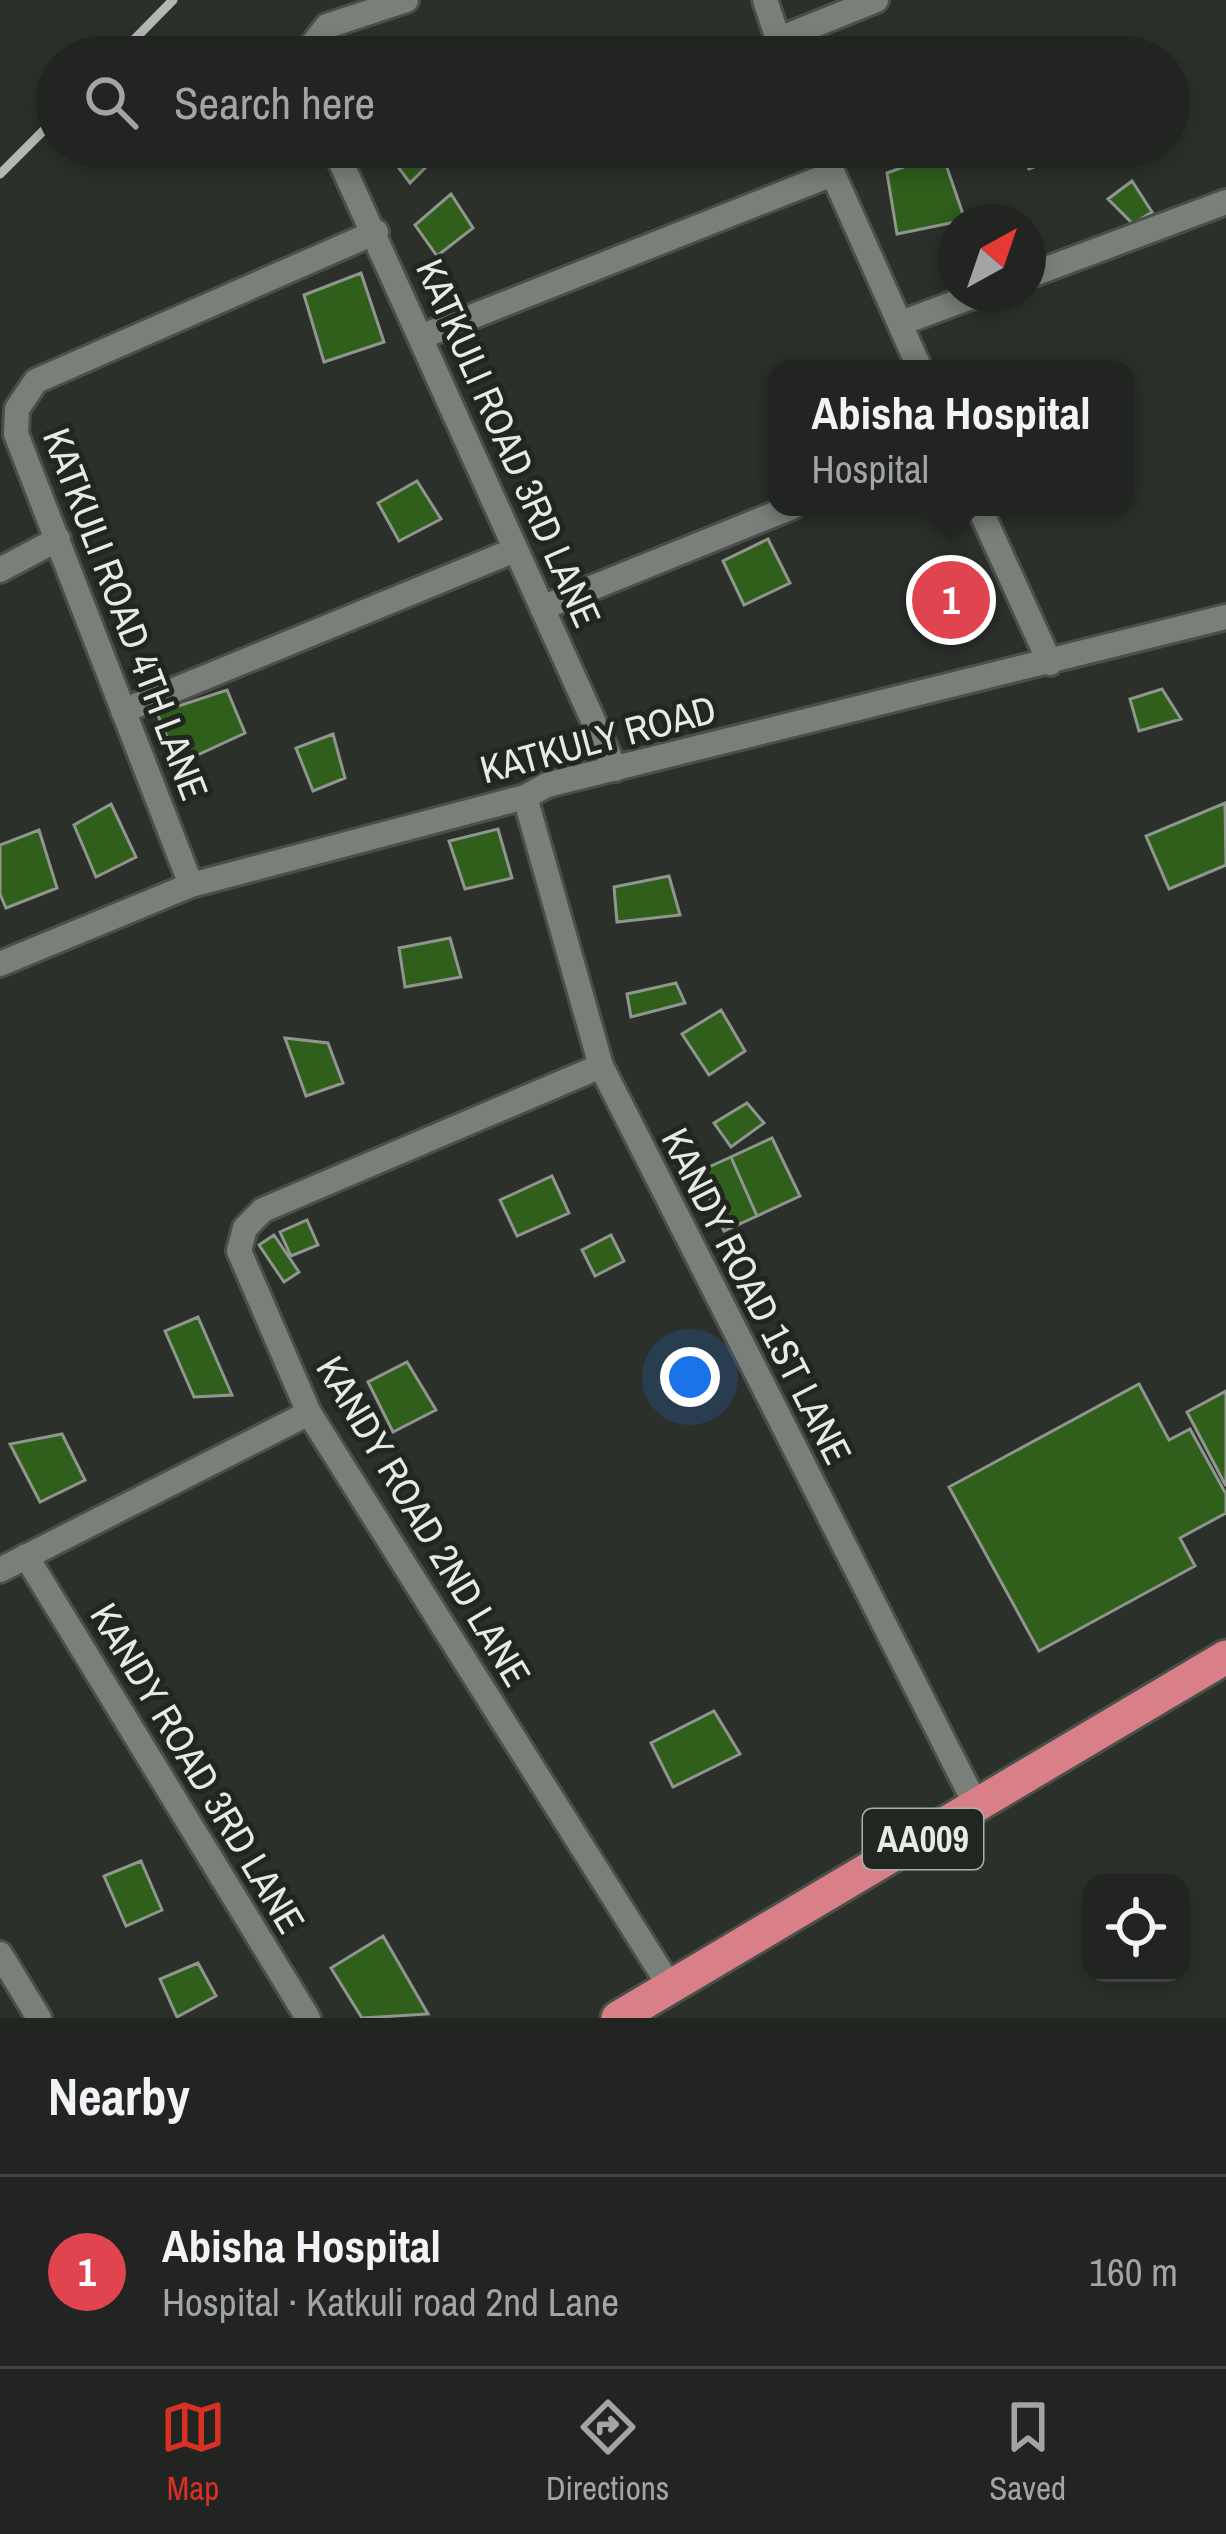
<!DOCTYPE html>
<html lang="en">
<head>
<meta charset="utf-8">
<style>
	:root { --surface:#212420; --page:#292c29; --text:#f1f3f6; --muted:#a2a4a5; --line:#3e413e; --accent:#d93025 }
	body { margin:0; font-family:"Archivo Narrow",sans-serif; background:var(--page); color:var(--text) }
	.controls { position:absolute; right:36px; bottom:36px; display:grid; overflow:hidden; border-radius:24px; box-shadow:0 6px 18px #0003 }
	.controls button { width:108px; height:108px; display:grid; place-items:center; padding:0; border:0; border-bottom:3px solid var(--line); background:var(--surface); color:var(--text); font:60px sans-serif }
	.compass { position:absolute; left:938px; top:204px; width:108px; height:108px; border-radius:50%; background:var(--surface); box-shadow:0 6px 18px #0003; rotate:40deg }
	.you { position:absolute; left:690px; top:1377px; width:42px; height:42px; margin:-30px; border:9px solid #fff; border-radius:50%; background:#1a73e8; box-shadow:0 0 0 18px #1a73e833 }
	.badge { display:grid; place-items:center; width:78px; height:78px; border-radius:50%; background:var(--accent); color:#fff; font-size:39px; font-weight:700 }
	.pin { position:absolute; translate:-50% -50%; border:6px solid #fff; box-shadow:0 3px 12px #0006 }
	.popup { position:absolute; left:768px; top:360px; width:366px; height:156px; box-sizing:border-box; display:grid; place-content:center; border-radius:24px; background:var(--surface); filter:drop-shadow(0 3px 9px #0005); font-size:39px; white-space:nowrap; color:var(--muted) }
	.popup b { font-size:45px; color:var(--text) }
	.popup::after { content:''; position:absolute; left:50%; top:100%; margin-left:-24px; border:24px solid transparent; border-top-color:var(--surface) }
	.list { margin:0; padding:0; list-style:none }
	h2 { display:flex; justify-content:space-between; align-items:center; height:156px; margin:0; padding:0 48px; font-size:51px }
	h2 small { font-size:39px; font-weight:400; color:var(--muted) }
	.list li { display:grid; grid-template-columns:78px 1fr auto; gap:36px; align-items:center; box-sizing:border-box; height:192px; padding:0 48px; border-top:3px solid var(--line) }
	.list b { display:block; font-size:45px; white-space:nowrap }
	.list p { margin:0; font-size:39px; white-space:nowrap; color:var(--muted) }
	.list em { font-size:39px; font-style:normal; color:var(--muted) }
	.icon { flex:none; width:66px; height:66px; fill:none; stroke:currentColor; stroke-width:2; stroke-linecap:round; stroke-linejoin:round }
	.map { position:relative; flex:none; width:1226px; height:2018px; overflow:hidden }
	.search { position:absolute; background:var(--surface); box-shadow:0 6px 18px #0003; left:36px; right:36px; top:36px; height:132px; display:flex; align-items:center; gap:30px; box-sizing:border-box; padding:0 42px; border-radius:66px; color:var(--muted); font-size:45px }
	.sheet { height:348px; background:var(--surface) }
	nav { display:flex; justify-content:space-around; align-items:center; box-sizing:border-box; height:168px; border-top:3px solid var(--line); background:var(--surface); font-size:33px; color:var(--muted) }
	nav a { display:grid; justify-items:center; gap:6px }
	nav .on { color:var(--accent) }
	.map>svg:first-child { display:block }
	.building { fill:#2f5f1b; stroke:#90958f; stroke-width:3 }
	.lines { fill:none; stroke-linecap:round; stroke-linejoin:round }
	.minor-casing { stroke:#4b4f4a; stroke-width:30 }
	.trunk-casing { stroke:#4b4f4a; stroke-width:39 }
	.minor { stroke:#7b7f7a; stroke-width:24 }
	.trunk { stroke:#d87f87; stroke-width:33 }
	.rail { stroke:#b4b7b3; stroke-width:9 }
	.labels { text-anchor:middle; stroke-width:10; stroke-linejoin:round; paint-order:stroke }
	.shield { fill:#222621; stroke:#acafab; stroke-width:3 }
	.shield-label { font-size:36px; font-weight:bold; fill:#e7eae6 }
	.street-label { font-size:39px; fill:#e7eae6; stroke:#222621 }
</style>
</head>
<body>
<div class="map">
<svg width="1226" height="2018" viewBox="0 0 1226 2018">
	<rect width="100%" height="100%" fill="#2c302b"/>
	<path class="building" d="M383 147H431L436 157 410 183Z
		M1018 147H1063L1067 155 1029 169Z
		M942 153 965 220 897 234 887 173Z
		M1132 181 1152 212 1133 224 1108 199Z
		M451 194 473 228 437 256 415 225Z
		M361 273 384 342 324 362 304 295Z
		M417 481 441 519 399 541 378 503Z
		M768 539 790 583 744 605 723 561Z
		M1162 689 1181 719 1139 731 1130 699Z
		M227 690 245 733 178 764 157 713Z
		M333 734 345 778 313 791 296 748Z
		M1225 803 1226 865 1169 889 1146 836Z
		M111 804 136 857 96 877 74 825Z
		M498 829 512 878 465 889 449 841Z
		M39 830 57 888 6 908 0 894V845Z
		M669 876 680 915 617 922 614 887Z
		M450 938 461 977 405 987 399 948Z
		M676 983 685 1003 631 1017 627 994Z
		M721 1010 745 1051 709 1075 682 1034Z
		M285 1038 328 1043 343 1083 306 1096Z
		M747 1103 764 1123 731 1147 714 1123Z
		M772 1138 800 1196 757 1216 731 1157Z
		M731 1157 757 1216 724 1231 698 1172Z
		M552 1176 569 1213 517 1236 500 1200Z
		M307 1220 318 1245 291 1256 280 1232Z
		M274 1235 299 1272 284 1282 259 1245Z
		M611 1235 624 1261 595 1276 582 1250Z
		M198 1317 232 1395 194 1397 165 1331Z
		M407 1362 436 1410 393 1432 368 1382Z
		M1139 1384 1169 1440 1190 1429 1226 1494V1513L1180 1538 1195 1566 1039 1651 949 1487Z
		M1226 1391V1486L1187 1412Z
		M62 1434 85 1480 40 1502 10 1444Z
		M714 1711 740 1754 673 1787 651 1743Z
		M141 1861 162 1910 126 1926 104 1876Z
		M383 1936 428 2014 362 2018 331 1968Z
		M198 1963 216 1996 177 2017 160 1979Z"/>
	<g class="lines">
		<g class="minor-casing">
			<path id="minor" d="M765 0 784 57
				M777 40 876 0
				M303 57 327 26 406 0
				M334 147 615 769
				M821 147 920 369
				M1028 276 1226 202
				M901 323 979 294
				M423 336 832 174
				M979 507 1050 663
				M0 570 58 539
				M542 608 792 507
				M123 711 515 550
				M525 797 601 1066 977 1807
				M191 885 16 434 17 409 36 381 376 232
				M0 964 191 885 525 797 547 785 1226 617
				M601 1066 263 1210 245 1228 239 1251 309 1413 671 1988
				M26 1556 308 2018
				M0 1570 309 1413
				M0 1954 39 2018"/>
		</g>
		<g class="trunk-casing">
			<path id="trunk" d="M618 2018 1226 1657"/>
		</g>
		<use href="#minor" class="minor"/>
		<use href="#trunk" class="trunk"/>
		<path class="rail" d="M117 57 173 0
			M0 174 57 117"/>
	</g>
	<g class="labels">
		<rect class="shield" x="863" y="1809" width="120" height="60" rx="9"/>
		<g class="shield-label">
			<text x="923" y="1852">AA009</text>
		</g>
		<g class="street-label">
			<text transform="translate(509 443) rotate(66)" y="14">KATKULI ROAD 3RD LANE</text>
			<text transform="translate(126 614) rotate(69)" y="14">KATKULI ROAD 4TH LANE</text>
			<text transform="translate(598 739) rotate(-15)" y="14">KATKULY ROAD</text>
			<text transform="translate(757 1296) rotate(63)" y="14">KANDY ROAD 1ST LANE</text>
			<text transform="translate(424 1521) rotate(59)" y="14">KANDY ROAD 2ND LANE</text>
			<text transform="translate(198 1768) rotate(59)" y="14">KANDY ROAD 3RD LANE</text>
		</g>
	</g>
</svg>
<div class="controls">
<button><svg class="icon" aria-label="locate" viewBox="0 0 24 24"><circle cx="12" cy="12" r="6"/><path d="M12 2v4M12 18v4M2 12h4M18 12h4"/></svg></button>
</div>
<svg class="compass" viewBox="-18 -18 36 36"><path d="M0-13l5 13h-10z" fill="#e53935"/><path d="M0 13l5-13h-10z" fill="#a2a4a5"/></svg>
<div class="you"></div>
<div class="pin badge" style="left:951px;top:600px;background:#e0444e">1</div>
<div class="popup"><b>Abisha Hospital</b>Hospital</div>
<div class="search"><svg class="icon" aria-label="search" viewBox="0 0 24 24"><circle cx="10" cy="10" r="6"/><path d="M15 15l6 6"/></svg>Search here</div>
</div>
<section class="sheet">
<h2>Nearby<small></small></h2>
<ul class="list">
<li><span class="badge" style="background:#e0444e">1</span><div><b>Abisha Hospital</b><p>Hospital · Katkuli road 2nd Lane</p></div><em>160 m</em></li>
</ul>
</section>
<nav>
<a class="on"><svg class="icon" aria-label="map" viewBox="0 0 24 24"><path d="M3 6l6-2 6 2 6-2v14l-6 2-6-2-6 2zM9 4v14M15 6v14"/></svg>Map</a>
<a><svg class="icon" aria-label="directions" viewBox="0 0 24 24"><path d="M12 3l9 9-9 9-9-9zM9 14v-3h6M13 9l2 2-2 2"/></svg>Directions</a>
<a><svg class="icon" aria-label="saved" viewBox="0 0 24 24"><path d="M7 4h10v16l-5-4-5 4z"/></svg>Saved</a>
</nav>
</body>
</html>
